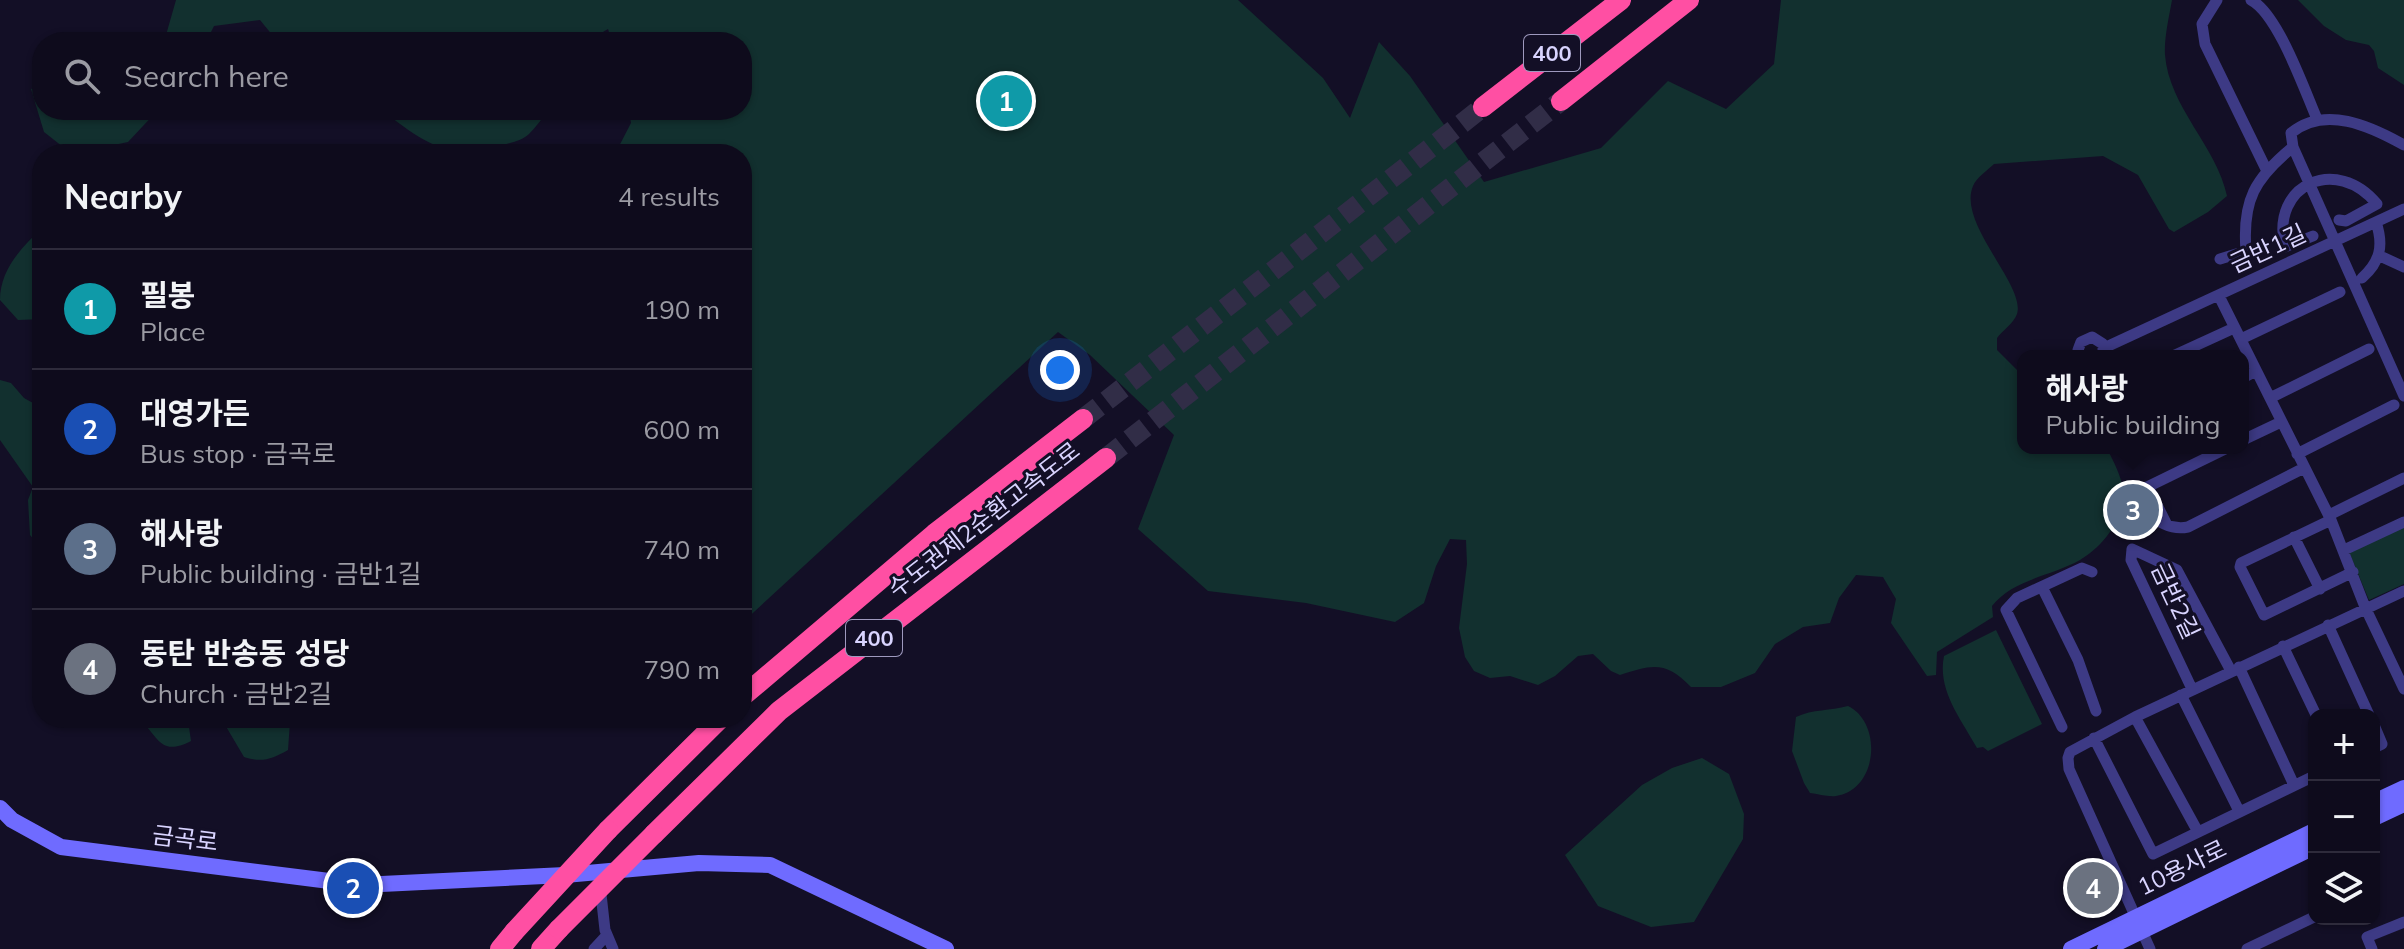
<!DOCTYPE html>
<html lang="en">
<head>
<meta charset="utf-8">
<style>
	:root { --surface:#0e0b1c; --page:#1c1929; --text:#f1f3f6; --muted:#9b9ba3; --line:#2e2b3b; --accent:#7c3aed }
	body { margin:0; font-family:Mulish,"Noto Sans KR",sans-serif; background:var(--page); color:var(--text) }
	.controls { position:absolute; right:24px; bottom:24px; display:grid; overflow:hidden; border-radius:16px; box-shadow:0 2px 6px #0004 }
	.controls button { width:72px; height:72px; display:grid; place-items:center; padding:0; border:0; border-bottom:2px solid var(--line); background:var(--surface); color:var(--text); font:40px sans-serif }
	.you { position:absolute; left:1060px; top:370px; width:28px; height:28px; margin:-20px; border:6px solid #fff; border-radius:50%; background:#1a73e8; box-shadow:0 0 0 12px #1a73e833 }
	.badge { display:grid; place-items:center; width:52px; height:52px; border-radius:50%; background:var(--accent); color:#fff; font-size:26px; font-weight:700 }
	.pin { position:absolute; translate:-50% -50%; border:4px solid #fff; box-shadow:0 2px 8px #0006 }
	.popup { position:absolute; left:2017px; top:350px; width:232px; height:104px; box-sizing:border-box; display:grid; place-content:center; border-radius:16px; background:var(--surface); filter:drop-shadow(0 2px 6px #0005); font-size:26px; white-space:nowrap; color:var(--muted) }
	.popup b { font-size:30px; color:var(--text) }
	.popup::after { content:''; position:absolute; left:50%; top:100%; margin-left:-16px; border:16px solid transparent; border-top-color:var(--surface) }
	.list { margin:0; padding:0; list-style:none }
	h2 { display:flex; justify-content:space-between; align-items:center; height:104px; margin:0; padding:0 32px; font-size:34px }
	h2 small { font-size:26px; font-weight:400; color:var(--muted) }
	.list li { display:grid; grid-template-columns:52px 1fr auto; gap:24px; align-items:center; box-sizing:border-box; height:120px; padding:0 32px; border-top:2px solid var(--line) }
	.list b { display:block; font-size:30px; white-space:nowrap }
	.list p { margin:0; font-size:26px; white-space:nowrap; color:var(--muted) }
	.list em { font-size:26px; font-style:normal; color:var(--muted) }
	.icon { flex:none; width:44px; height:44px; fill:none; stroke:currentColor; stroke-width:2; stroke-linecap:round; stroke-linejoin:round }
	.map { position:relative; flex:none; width:2404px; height:949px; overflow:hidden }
	.search { position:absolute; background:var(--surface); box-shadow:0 2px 6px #0004; left:32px; top:32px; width:720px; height:88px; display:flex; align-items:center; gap:20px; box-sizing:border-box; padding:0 28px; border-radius:32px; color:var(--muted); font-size:30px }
	.panel { position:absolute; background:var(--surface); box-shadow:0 2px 6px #0004; left:32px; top:144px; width:720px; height:584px; border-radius:32px }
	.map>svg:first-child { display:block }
	.green { fill:#12302f }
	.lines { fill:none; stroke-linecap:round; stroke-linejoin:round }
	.highway-tunnel { stroke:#312d47; stroke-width:20; stroke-dasharray:20 10; stroke-linecap:butt }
	.street { stroke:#3d3a85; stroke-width:11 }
	.secondary { stroke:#6f6bff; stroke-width:16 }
	.highway { stroke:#ff4fa3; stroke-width:20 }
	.highway-bridge { stroke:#ff4fa3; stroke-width:20 }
	.labels { text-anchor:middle; stroke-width:6; stroke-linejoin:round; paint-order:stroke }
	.shield { fill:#130f26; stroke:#9e99be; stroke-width:2 }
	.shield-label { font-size:22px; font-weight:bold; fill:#d9d4ff }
	.street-label { font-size:24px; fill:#d9d4ff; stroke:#130f26 }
</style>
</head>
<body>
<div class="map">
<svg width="2404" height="949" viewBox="0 0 2404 949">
	<rect width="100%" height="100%" fill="#130f26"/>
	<path class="green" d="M176 0H1238L1323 78 1350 118 1379 42 1410 76 1484 182 1601 148 1668 81 1726 109 1774 64 1781 0H2172C2169 17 2164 38 2165 55 2169 107 2217 147 2227 196L2208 212 2174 232 2169 229 2138 175 2103 156 1994 164C1988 170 1976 178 1973 186 1957 224 2026 285 2017 314 2014 323 2002 331 1997 338V350L2023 376V448H2107C2113 461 2124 480 2123 495 2123 521 2102 547 2080 560 2052 576 2013 579 1992 606L1993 617 1937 652 1936 675 1927 676 1891 623 1896 599 1883 577 1856 575 1839 598 1830 623 1803 627 1775 644 1755 673 1721 687H1691C1666 661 1653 664 1620 675L1611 671 1593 654 1578 656 1555 676 1538 685 1510 676 1490 678 1474 671 1465 657 1459 628 1467 564 1466 540 1450 539 1436 566 1424 603 1395 622 1306 603 1208 591 1138 529 1174 435 1090 355 1058 332 742 623V154H615L631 123 629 110H742V42H612L608 29 586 42H278L260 20 214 26 206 42H164Z
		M2298 0H2404V85L2378 68 2374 51 2369 45 2346 40 2324 26Z
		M42 85V110H158L128 142 72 154 44 132 31 89Z
		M382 110H549C542 118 536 127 529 134 522 141 509 143 500 146 452 165 419 139 382 110Z
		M42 228V319L18 320 0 300C0 270 21 248 42 228Z
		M0 380 11 383 24 398 42 408V549L30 535 28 500 33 487 0 440Z
		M2404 526V584L2369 600 2349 552Z
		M1996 630 2042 724 1988 751 1983 747 1977 748C1961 719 1937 690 1944 656Z
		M1848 706C1883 723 1878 790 1836 796 1828 797 1818 794 1810 793L1804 783 1792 751 1796 717C1813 709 1830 711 1848 706Z
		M137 718H200L189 727 191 741C158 758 159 734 137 718Z
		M221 718H287L290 722 288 750C272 759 262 763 244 757Z
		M1702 758 1729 774 1744 814 1743 839 1694 922 1651 927 1598 906 1565 855 1642 785 1672 768Z"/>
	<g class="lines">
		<path class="highway-tunnel" d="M1083 419 1483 107
			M1106 458 1561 101"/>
		<path class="street" d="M2217 0 2202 24 2205 44 2266 169
			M2251 0C2278 14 2304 89 2317 119
			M2404 145C2370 126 2325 105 2291 133L2293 147 2404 396
			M2313 236 2285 247C2270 184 2337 155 2377 204L2346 221 2339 220
			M2380 256 2404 267
			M2220 259 2246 251C2242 200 2255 178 2293 147
			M2362 278C2380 262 2384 246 2376 222
			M2219 296 2331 520 2365 607 2404 689
			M2241 339 2340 292
			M2104 348 2404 209
			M2079 356 2078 350 2081 342 2092 337 2103 344V356
			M2173 356 2234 328
			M2243 378 2256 371
			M2270 398 2369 349
			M2243 440 2281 422
			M2297 454 2394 405
			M2148 487 2167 525
			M2139 491 2227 448
			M2148 513C2160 524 2173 530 2188 527L2304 468
			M2329 515 2404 478
			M2331 520 2241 563 2240 567 2264 615 2353 572
			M2294 537 2320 589
			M2344 550 2404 522
			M2042 587 2078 660 2096 711
			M2328 625 2369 715
			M2283 646 2316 715
			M2239 667 2294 785
			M2192 689 2131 560 2132 549 2177 570 2231 671
			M2181 695 2239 811
			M2135 717 2198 832
			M2374 725 2382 744 2374 748
			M2062 727 2006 610 2017 598 2082 568 2092 572
			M2094 738 2153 854 2314 776
			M600 885 605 930 613 949
			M594 949 607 935
			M2150 949 2069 769 2068 758 2070 752 2135 717 2404 591
			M2247 949 2314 917
			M2372 949 2367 937 2404 922"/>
		<path class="secondary" d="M2374 802 2404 788
			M0 808 12 820 61 847 361 885 565 875 699 863 770 865 946 949
			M2374 818 2404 804
			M2071 949 2314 831
			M2105 949 2314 847"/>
		<path class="highway" d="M1561 101 1689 0
			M1483 107 1621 0
			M742 697 934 534 1083 419
			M608 830 721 718
			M654 834 779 711 1106 458
			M500 949 514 932
			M541 949 559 929"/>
		<path class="highway-bridge" d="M559 929 654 834
			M514 932 608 830"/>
	</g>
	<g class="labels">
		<g class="shield">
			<rect x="1524" y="35" width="56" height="36" rx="6"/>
			<rect x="846" y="620" width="56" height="36" rx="6"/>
		</g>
		<g class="shield-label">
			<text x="1552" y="61">400</text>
			<text x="874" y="646">400</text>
		</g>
		<g class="street-label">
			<text transform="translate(2268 249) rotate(-25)" y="8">금반1길</text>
			<text transform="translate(984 520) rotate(-38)" y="8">수도권제2순환고속도로</text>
			<text transform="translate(2175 601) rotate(65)" y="8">금반2길</text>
			<text transform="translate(185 839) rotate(7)" y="8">금곡로</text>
			<text transform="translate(2182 868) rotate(-26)" y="8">10용사로</text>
		</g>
	</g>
</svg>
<div class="controls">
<button>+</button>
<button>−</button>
<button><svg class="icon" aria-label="layers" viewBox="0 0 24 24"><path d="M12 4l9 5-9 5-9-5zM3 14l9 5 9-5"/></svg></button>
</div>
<div class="you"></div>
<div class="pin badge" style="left:1006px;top:101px;background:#0f9aa8">1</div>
<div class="pin badge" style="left:353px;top:888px;background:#1a4fb4">2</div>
<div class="pin badge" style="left:2133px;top:510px;background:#5c6f8a">3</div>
<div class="popup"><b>해사랑</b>Public building</div>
<div class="pin badge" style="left:2093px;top:888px;background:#6b7280">4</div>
<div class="search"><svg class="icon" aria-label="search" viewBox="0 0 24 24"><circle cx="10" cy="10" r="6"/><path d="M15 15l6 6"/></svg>Search here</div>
<section class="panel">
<h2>Nearby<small>4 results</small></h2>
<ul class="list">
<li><span class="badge" style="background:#0f9aa8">1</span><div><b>필봉</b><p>Place</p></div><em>190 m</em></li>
<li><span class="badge" style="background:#1a4fb4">2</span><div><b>대영가든</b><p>Bus stop · 금곡로</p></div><em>600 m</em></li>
<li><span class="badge" style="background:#5c6f8a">3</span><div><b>해사랑</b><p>Public building · 금반1길</p></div><em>740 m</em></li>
<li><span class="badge" style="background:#6b7280">4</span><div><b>동탄 반송동 성당</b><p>Church · 금반2길</p></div><em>790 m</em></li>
</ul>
</section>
</div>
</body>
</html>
